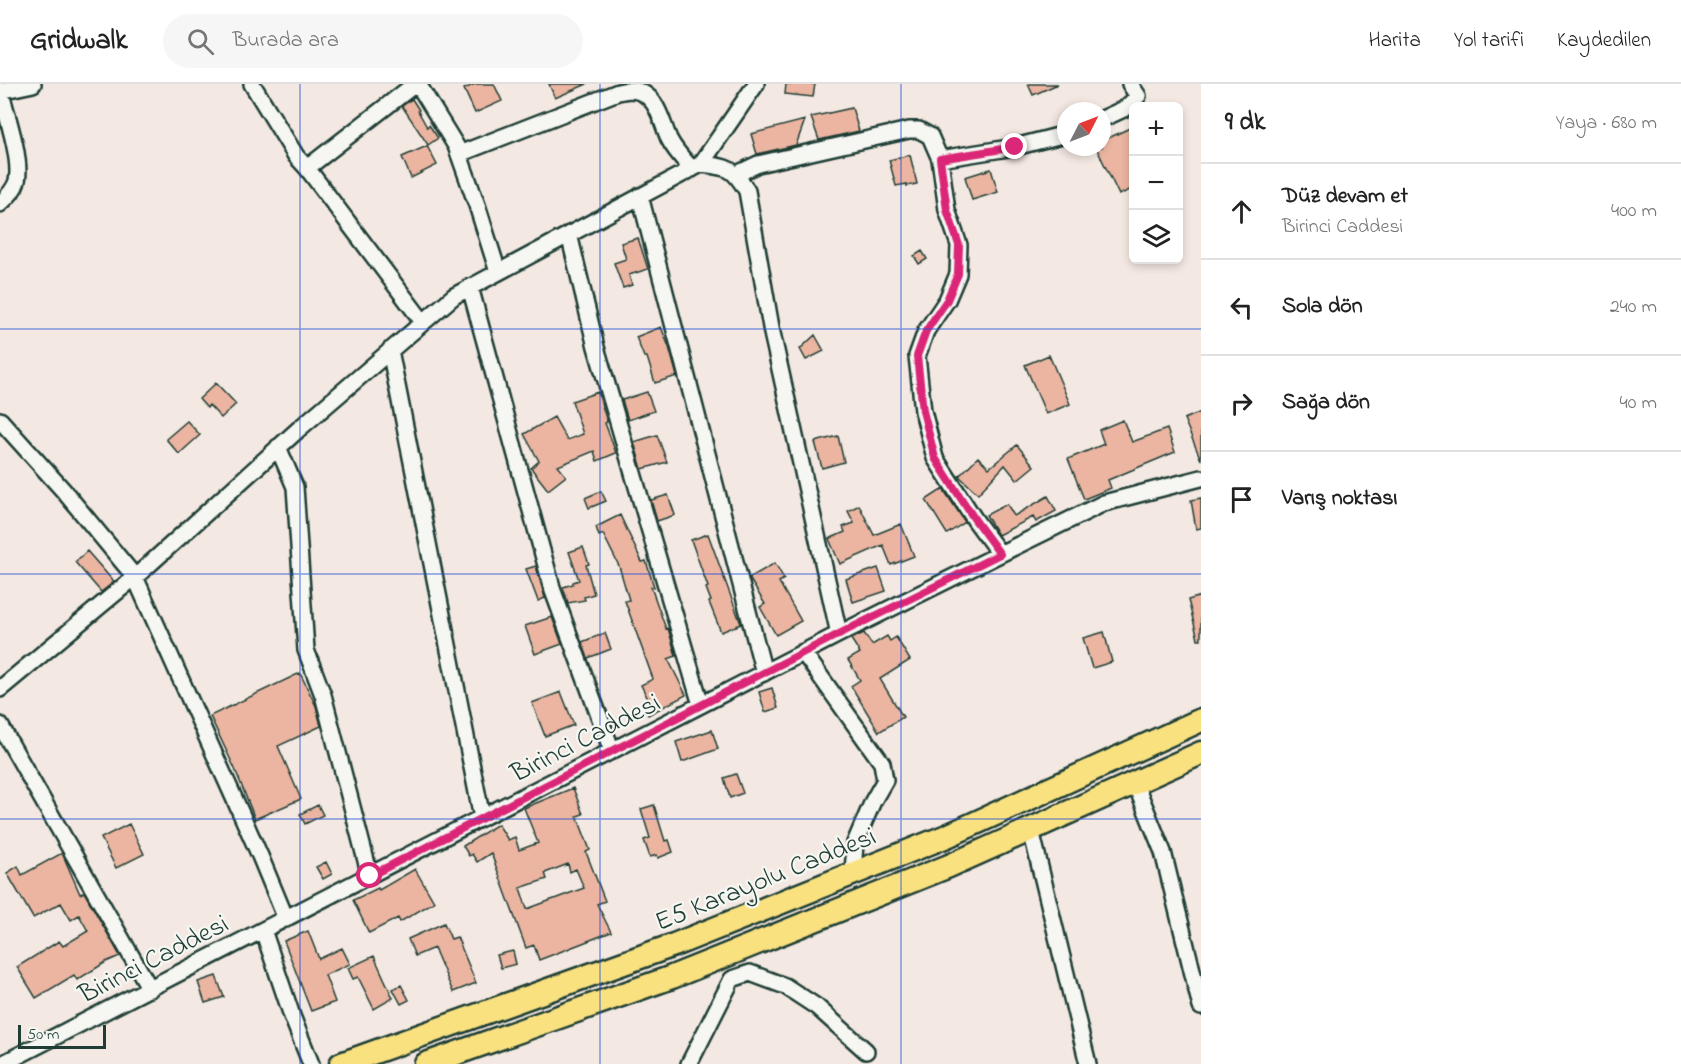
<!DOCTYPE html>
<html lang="tr">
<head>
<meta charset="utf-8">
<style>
	:root { --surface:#fff; --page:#f6f6f6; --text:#222; --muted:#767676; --line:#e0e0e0 }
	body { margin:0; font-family:"Indie Flower",sans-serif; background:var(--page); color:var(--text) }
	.controls { position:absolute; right:18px; top:18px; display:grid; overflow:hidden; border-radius:9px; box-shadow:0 3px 9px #0003 }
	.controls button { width:54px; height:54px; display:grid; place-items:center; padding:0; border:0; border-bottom:2px solid var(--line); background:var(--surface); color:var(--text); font:30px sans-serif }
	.compass { position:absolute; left:1057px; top:18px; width:54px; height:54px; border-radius:50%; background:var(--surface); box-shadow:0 3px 9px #0003; rotate:48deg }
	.scale { position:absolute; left:18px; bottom:15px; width:88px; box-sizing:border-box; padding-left:6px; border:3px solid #1f3d34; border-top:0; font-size:16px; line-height:21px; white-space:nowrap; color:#1f3d34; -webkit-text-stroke:4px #f6f6f2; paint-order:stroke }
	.stop { position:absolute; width:18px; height:18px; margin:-14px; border:4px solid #db2777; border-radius:50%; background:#fff }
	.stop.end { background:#db2777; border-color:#fff; box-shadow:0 2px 6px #0008 }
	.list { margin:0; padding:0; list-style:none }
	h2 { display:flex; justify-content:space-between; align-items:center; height:78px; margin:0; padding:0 24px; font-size:26px }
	h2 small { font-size:20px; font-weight:400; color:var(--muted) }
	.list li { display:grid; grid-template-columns:39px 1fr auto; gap:18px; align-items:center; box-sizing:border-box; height:96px; padding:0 24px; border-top:2px solid var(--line) }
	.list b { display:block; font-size:22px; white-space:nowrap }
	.list p { margin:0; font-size:20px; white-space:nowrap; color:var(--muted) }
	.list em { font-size:20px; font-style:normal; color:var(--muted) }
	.icon { flex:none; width:33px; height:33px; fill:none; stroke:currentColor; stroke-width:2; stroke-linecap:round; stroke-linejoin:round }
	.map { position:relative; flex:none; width:1201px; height:980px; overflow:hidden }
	header { display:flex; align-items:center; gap:36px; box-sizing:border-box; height:84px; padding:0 30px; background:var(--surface); border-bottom:2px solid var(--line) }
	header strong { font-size:28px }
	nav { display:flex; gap:33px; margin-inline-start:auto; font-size:21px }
	.search { width:420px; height:54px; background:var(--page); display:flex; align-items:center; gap:15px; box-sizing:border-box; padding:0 21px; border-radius:33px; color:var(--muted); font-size:22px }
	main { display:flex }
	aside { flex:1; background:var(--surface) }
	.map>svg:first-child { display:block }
	.building { fill:#ecb5a2; stroke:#1f3d34; stroke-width:1.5; fill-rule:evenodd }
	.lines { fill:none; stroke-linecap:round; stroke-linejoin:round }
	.minor-casing { stroke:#1f3d34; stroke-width:20 }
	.highway-casing { stroke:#1f3d34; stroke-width:27 }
	.minor { stroke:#f6f6f2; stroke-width:15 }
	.highway { stroke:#fae180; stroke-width:22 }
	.route { stroke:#db2777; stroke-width:8 }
	.grid { fill:none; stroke:#1d4ed8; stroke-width:1.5; stroke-opacity:0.55 }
	.labels { text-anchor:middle; stroke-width:4.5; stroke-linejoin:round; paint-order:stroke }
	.street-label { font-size:27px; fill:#1f3d34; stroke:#f6f6f2 }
</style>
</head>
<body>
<header>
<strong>Gridwalk</strong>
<div class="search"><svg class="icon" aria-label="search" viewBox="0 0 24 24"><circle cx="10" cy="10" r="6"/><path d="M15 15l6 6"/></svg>Burada ara</div>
<nav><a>Harita</a><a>Yol tarifi</a><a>Kaydedilen</a></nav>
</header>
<main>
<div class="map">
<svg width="1201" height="980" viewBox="0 0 1201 980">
	<rect width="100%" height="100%" fill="#f4e9e2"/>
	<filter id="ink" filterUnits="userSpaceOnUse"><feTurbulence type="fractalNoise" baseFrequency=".0167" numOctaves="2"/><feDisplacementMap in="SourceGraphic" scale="12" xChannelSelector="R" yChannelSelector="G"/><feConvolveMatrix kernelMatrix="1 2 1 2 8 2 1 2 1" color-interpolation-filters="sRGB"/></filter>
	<g filter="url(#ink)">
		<path class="building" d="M475 0H494L502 17 475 29 464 5Z
			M549 0H587L555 14Z
			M786 0H815L813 13 785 10Z
			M1028 0H1058L1033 11Z
			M412 15 419 26 418 27 427 43 429 41 438 54 428 61 402 22Z
			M852 24 859 47 819 56 811 33Z
			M805 36 796 61 757 70 751 50Z
			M1134 42V104L1119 111 1096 63H1102V57Z
			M427 62 437 81 411 94 402 73Z
			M910 71 917 100 907 102V100L896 102 889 76Z
			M991 85 998 108 972 116 965 93Z
			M638 154 648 185 629 191 632 201 623 204 614 179 626 175 621 159Z
			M922 167 927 175 919 180 914 172Z
			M661 243 669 263 677 292 655 299 647 273H644L636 253Z
			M815 251 824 267 806 276 800 265Z
			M1049 271 1070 320 1046 330 1025 281Z
			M216 299 236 320 221 334 209 321 207 324 199 315Z
			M598 308 607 338 605 339 616 369 597 377 594 367 558 382 566 392 548 406 531 384 539 377 524 350 554 333 567 356 583 350 572 317Z
			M647 308 654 327 628 336 622 316Z
			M1201 328V376L1184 335Z
			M1123 336 1132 358 1167 345 1175 368 1108 396 1111 404 1084 415 1068 375 1104 360 1099 346Z
			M187 337 200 351 179 370 166 355Z
			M657 351 667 378 642 385 634 358Z
			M838 352 844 378 822 384 815 358Z
			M1017 361 1034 382 1017 396 1005 381 978 410 959 392 978 373 989 384Z
			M943 405 965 438 947 450 926 416Z
			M601 407 606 417 589 424 585 414Z
			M668 411 675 431 657 437 651 416Z
			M1048 412 1056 427 1036 438 1033 433 998 451 986 431 1007 420 1014 432Z
			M1201 414V444L1196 445 1191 416Z
			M859 421 874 451 901 440 914 472 891 481 883 461 840 480 829 455 845 448 843 443 854 439 848 427Z
			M620 431 642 478 646 477 654 503H651L666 545 668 544 676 572 668 575 686 611 648 631 644 621 650 619 641 601 653 595 625 517 629 516 619 482 603 450 599 452 596 443Z
			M708 450 741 540 721 548 709 518 711 517 706 504 708 503 691 456Z
			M583 463 589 480 586 481 594 510 584 513 585 516 568 519 563 503 573 500V498L579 496 569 468Z
			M87 467 114 498 101 508 75 478Z
			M775 479 784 495 779 498 801 537 776 551 760 523 765 520 749 494Z
			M536 482 545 514 538 517 526 485Z
			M878 484 886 507 853 518 846 495Z
			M1201 512V555H1198L1188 516Z
			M552 533 562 560 535 570 525 542Z
			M1104 548 1112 578 1092 584 1083 554Z
			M605 549 611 565 588 574 582 558Z
			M864 549 872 561 887 552 890 557 896 553 910 576 880 595 903 633 879 648 851 602 860 596 848 576 860 569 851 555Z
			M300 589 316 622 321 642 278 662 301 715 255 735 235 685 210 632Z
			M772 604 778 624 765 628 759 608Z
			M561 608 574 641 545 652 532 619Z
			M712 646 718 665 682 678 676 658Z
			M736 690 743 709 730 714 724 694Z
			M573 704 583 730 577 732 590 766 586 768 605 817 597 820 611 848 539 876 534 861 526 864 491 769 477 778 472 770 469 772 463 762 498 740 508 756 515 753 519 766 538 759 524 724ZM568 780 570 788 576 785 584 804 527 825 520 804 547 795 545 789Z
			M318 721 323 731 305 740 300 730Z
			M654 721 665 757 669 756 673 768 658 774 657 771 650 773 644 756 650 754 641 725Z
			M129 740 144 770 116 784 101 754Z
			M62 769 80 810 84 808 120 872 106 878 77 896 74 891 36 914 17 883 59 857 63 862 88 847 79 831 71 836 61 819 33 834 7 789 18 782 22 791Z
			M326 778 332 790 323 795 316 783Z
			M415 785 434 818 400 838 398 834 369 849 353 816 378 804 379 806Z
			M444 839 451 855 457 853 476 899 453 908 434 864 415 872 408 855Z
			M308 847 319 875 342 864 350 880 325 891 335 918 311 927 284 857Z
			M513 867 516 880 501 884 497 871Z
			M374 872 393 914 374 925 358 893 353 895 348 884Z
			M216 892 224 913 205 919 198 898Z
			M401 901 409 916 401 920 393 905Z"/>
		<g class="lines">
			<g class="minor-casing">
				<path id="minor" d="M252 0 296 72 307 84 415 0
					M418 0 456 62 477 121 498 188
					M0 6C6 28 22 76 17 97 14 107 7 113 0 120
					M0 7 33 0
					M1102 35 1126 24 1138 12 1130 0
					M459 70 618 8C622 7 628 6 632 6 657 8 661 37 669 55 675 67 684 76 692 85
					M940 75 1015 63 1066 50
					M701 80C728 83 733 83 747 107L772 249 839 550
					M307 84 423 238
					M737 90 758 80 909 46H919L930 52 940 75 947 126 959 161 958 190 947 216 926 247 917 272 923 327 935 374 975 436 1000 470
					M640 112 764 589
					M569 150 596 263 701 621
					M470 203 553 507 612 667
					M390 266 482 734
					M0 336 63 406 135 493 260 772 286 835
					M278 363 295 403 306 566 323 611 370 792
					M803 568 882 679 885 696 873 717 855 759 853 790
					M0 605 142 487 300 344 454 212 701 80 756 0
					M0 641 150 905
					M1135 699 1163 768 1201 923
					M1031 746 1088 980
					M263 846 292 932 311 980
					M2 980 839 550 1000 470 1104 419 1201 394
					M689 980 732 895 750 889 785 902 817 923 866 967"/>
			</g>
			<g class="highway-casing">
				<path id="highway" d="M341 980 674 861 947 752 1201 636
					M426 980 672 893 949 782 1201 669"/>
			</g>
			<use href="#minor" class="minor"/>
			<use href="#highway" class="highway"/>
		</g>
	</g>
	<g class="lines" filter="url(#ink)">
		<path class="route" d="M370 792 839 550 1000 470 975 436 935 374 923 327 917 272 926 247 947 216 958 190 959 161 947 126 940 75 1015 63"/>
	</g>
	<path class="grid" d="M300 0V980M600 0V980M901 0V980M0 245H1201M0 490H1201M0 735H1201"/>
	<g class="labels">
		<g class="street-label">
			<text transform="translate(585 653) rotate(-27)" y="9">Birinci Caddesi</text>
			<text transform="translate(765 794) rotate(-22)" y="9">E5 Karayolu Caddesi</text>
			<text transform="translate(153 874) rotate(-27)" y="9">Birinci Caddesi</text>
		</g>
	</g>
</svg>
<div class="controls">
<button>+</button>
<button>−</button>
<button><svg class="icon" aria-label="layers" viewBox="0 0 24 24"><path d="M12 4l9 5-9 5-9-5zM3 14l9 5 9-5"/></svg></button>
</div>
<svg class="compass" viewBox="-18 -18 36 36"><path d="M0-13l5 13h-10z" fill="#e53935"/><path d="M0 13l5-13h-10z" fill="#767676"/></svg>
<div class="scale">50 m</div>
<div class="stop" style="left:370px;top:792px"></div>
<div class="stop end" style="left:1015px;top:63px"></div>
</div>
<aside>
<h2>9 dk<small>Yaya · 680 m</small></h2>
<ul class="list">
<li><svg class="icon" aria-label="ahead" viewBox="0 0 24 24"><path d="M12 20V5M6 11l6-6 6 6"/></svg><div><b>Düz devam et</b><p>Birinci Caddesi</p></div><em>400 m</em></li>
<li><svg class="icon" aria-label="left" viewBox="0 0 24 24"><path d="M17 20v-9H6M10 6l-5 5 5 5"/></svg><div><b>Sola dön</b></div><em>240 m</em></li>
<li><svg class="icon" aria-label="right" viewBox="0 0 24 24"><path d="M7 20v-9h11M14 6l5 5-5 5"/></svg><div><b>Sağa dön</b></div><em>40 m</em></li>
<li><svg class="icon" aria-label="arrive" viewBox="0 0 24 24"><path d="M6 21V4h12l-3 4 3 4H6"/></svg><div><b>Varış noktası</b></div></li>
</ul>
</aside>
</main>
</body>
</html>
